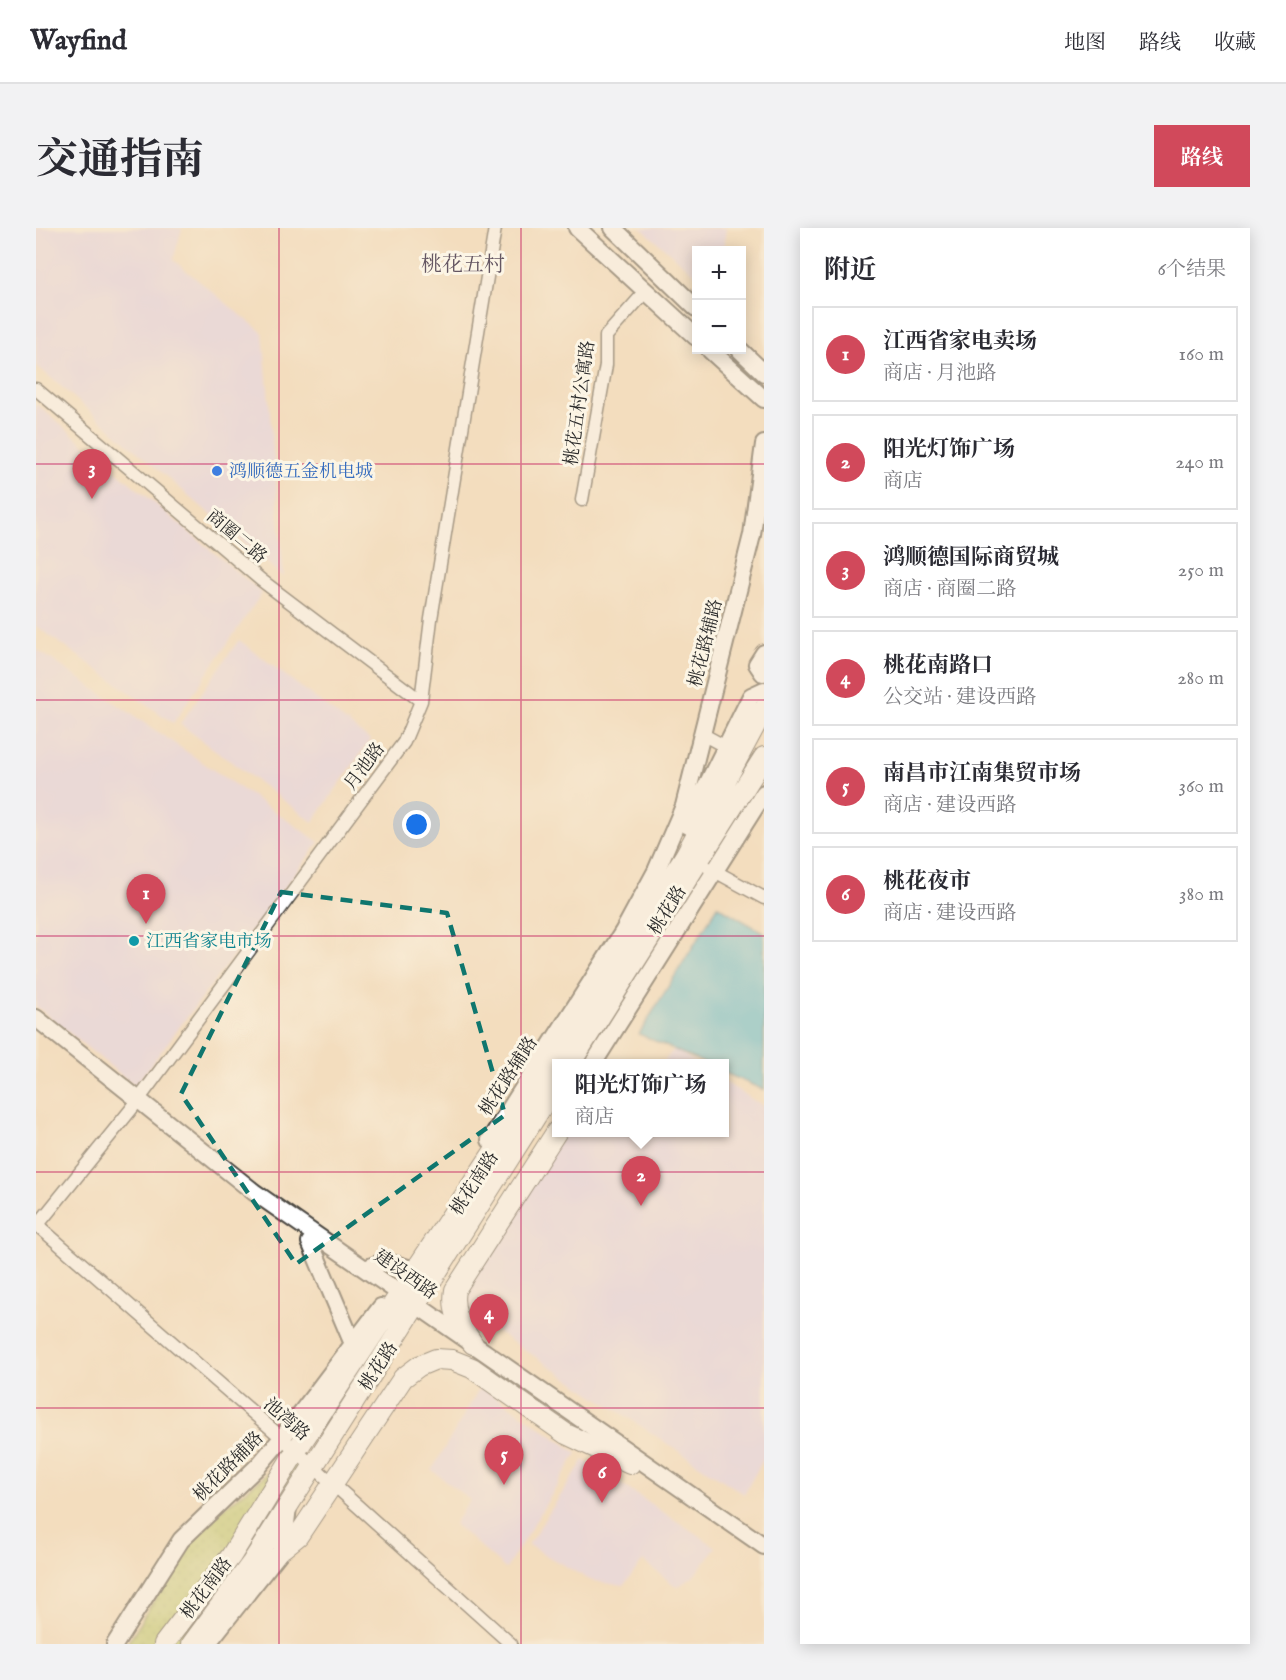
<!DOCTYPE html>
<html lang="zh">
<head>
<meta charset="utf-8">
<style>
	:root { --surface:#fff; --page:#f2f2f3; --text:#2b2b33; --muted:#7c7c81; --line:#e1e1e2; --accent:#d1495b }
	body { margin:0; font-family:"IM FELL English","Noto Serif SC",serif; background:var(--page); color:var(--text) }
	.controls { position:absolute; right:18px; top:18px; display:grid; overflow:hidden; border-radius:0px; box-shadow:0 3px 15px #0003 }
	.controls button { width:54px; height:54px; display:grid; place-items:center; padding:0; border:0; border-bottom:2px solid var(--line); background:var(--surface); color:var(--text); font:30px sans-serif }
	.you { position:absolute; left:381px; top:597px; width:21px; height:21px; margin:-15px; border:4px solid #fff; border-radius:50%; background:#1a73e8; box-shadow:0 0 0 9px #1a73e833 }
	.badge { display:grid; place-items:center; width:39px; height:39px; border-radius:50%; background:var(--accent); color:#fff; font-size:20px; font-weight:700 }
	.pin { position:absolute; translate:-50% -50px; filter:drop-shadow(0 2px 3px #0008) }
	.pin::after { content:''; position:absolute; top:32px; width:21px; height:18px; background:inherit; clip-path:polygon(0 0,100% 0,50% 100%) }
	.popup { position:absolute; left:516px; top:831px; width:177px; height:78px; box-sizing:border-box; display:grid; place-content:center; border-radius:0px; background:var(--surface); filter:drop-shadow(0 2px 4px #0005); font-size:20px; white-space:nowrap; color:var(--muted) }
	.popup b { font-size:22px; color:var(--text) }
	.popup::after { content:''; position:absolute; left:50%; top:100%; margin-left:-12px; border:12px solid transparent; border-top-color:var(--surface) }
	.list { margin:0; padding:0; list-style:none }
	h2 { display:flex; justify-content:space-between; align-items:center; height:78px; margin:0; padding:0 24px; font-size:26px }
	h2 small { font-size:20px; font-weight:400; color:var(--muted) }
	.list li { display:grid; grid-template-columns:39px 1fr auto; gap:18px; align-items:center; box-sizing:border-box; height:96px; margin:0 12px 12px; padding:0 12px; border:2px solid var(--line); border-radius:0px }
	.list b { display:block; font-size:22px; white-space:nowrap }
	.list p { margin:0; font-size:20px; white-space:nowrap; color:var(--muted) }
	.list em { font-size:20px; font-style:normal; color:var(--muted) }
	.map { position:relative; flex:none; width:728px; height:1416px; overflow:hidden; border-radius:0px }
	header { display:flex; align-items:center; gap:36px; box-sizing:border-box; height:84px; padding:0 30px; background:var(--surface); border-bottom:2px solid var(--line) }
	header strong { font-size:28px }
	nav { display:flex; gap:33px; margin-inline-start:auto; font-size:21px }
	.intro { display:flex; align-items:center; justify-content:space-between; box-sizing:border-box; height:144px; padding:0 36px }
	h1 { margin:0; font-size:42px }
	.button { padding:15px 27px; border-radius:0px; background:var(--accent); color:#fff; font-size:21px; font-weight:700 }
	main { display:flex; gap:36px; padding:0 36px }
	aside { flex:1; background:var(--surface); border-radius:0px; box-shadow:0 3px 15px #0003 }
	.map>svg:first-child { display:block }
	.built { fill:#e1d4f3 }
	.grass { fill:url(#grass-dots); stroke:#747c4d; stroke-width:1.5 }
	.water { fill:#58bed6; stroke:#427480; stroke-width:1.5 }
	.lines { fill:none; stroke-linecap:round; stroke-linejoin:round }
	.street-casing { stroke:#494641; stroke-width:15 }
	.secondary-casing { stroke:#494641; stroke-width:20 }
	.primary-casing { stroke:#494641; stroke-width:22 }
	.street { stroke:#fff; stroke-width:12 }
	.secondary { stroke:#fff; stroke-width:16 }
	.primary { stroke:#fff; stroke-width:20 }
	.marked { fill:none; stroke:#0f766e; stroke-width:4.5; stroke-dasharray:12 8; stroke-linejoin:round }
	.grid { fill:none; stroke:#c2185b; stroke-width:1.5; stroke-opacity:0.55 }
	.shop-dot { fill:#3f7fe0; stroke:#fcf5e5; stroke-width:2 }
	.culture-dot { fill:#0f9aa8; stroke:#fcf5e5; stroke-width:2 }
	.labels { text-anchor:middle; stroke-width:6; stroke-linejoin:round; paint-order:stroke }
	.street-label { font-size:18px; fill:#2b2b2b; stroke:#fcf5e5 }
	.shop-label { font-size:18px; fill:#366cbe; stroke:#fcf5e5; text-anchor:start }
	.culture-label { font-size:18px; fill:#0d838f; stroke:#fcf5e5; text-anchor:start }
	.quarter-label { font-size:21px; fill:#645662; stroke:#fcf5e5 }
</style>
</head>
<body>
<header>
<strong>Wayfind</strong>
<nav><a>地图</a><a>路线</a><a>收藏</a></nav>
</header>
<div class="intro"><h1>交通指南</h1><a class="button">路线</a></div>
<main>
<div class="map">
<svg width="728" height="1416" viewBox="0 0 728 1416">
	<defs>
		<pattern id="grass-dots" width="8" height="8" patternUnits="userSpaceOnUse" patternTransform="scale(1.5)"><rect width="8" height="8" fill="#bdcc6f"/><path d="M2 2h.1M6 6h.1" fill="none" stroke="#a3af60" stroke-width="1.8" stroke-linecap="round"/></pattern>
	</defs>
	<rect width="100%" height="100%" fill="#fcf5e5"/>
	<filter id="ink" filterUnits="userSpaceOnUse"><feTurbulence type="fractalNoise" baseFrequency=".0167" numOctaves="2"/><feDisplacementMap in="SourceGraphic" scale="12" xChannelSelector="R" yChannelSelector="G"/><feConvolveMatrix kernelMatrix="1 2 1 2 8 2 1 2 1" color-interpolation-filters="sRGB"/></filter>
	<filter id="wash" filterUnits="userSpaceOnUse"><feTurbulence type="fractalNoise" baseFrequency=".008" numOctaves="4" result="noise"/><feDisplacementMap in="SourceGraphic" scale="24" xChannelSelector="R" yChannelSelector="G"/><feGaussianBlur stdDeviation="1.35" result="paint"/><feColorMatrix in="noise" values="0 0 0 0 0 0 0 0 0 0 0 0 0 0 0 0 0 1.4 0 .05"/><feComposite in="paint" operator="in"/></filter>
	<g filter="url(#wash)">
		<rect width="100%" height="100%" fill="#f3ddbe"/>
		<path class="built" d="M0 0H146L137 32 227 105 248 349 0 137Z
			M605 0H690L687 22H660V47Z
			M0 176 226 365 137 495 0 398Z
			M203 412 334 512 277 594 144 496Z
			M0 421 283 614 99 858 0 778Z
			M638 821 660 835 626 836Z
			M689 854 728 879V1230L708 1266 421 1077 527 905 689 904Z
			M445 1158 541 1225 470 1341 418 1296 434 1272 396 1242Z
			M548 1232 680 1319 657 1349 641 1359 607 1333 587 1358 554 1352 492 1317Z"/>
		<path class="grass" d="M253 1229 262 1238 191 1350 140 1416H91L153 1315 185 1282Z"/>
		<path class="water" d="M682 678 728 705V862L689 845V836L668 835 603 806Z"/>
	</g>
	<g filter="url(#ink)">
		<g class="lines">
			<g class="street-casing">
				<path id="street" d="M0 161 225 352 385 473
					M546 272 570 137V108L610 63
					M666 506 690 519
					M673 640 728 670
					M0 996 246 1210 475 1416
					M0 999 97 879 368 514 385 473 395 391 459 0"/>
			</g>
			<g class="secondary-casing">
				<path id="secondary" d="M541 0 660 109
					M577 0 660 80
					M674 122 728 171
					M704 122 728 145
					M727 445 721 436 728 425
					M651 597 715 468 728 462
					M0 790 218 964 728 1318
					M557 836 728 565
					M454 912 587 704 620 643 648 578 716 307 728 216
					M274 1014 317 1116
					M330 1041C348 1032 353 1034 372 1040
					M79 1416 145 1312 223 1237 246 1210 345 1079
					M171 1416 247 1320 252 1279"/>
			</g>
			<g class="primary-casing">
				<path id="primary" d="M534 836 728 529
					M437 1116C425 1098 415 1084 419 1062L521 903
					M247 1320 262 1308 367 1150 383 1138 400 1131 416 1132 436 1140 530 1206 594 1236
					M128 1416 195 1328 260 1223 519 831 649 628 728 481
					M156 1416 215 1336 521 855"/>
			</g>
			<use href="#street" class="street"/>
			<use href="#secondary" class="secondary"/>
			<use href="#primary" class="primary"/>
		</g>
	</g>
	<path d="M0 0H728V1416H0ZM245 664 411 685 469 887 260 1036 145 866Z" fill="#f3ddbe" fill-opacity=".55" fill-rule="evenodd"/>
	<path class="marked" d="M245 664 411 685 469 887 260 1036 145 866Z"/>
	<path class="grid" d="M243 0V1416M485 0V1416M0 236H728M0 472H728M0 708H728M0 944H728M0 1180H728"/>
	<circle class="shop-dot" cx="181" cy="243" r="6"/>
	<circle class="culture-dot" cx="98" cy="713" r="6"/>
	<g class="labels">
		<g class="street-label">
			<text transform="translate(543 175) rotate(-82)" y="6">桃花五村公寓路</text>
			<text transform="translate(201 308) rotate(40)" y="6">商圈二路</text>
			<text transform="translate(669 415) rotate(-76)" y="6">桃花路辅路</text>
			<text transform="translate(328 538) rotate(-53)" y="6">月池路</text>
			<text transform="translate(631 682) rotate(-58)" y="6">桃花路</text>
			<text transform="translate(472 848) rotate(-57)" y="6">桃花路辅路</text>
			<text transform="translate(438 955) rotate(-57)" y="6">桃花南路</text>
			<text transform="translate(370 1046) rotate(35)" y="6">建设西路</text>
			<text transform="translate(342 1138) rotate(-57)" y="6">桃花路</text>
			<text transform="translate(251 1191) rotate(41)" y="6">池湾路</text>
			<text transform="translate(192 1238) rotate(-45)" y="6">桃花路辅路</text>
			<text transform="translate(170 1360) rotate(-53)" y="6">桃花南路</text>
		</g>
		<g class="shop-label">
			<text x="193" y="249">鸿顺德五金机电城</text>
		</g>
		<g class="culture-label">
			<text x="110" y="719">江西省家电市场</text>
		</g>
		<g class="quarter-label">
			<text x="427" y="43">桃花五村</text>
		</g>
	</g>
</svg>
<div class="controls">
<button>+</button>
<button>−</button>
</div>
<div class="you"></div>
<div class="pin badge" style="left:110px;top:696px">1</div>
<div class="pin badge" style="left:605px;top:978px">2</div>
<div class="popup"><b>阳光灯饰广场</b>商店</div>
<div class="pin badge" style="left:56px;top:271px">3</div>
<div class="pin badge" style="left:453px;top:1116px">4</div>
<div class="pin badge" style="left:468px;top:1257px">5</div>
<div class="pin badge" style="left:566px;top:1275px">6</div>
</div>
<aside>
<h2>附近<small>6个结果</small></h2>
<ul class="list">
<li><span class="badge">1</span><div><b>江西省家电卖场</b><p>商店 · 月池路</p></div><em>160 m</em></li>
<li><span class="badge">2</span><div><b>阳光灯饰广场</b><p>商店</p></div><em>240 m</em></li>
<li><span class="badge">3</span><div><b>鸿顺德国际商贸城</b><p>商店 · 商圈二路</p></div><em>250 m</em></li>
<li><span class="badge">4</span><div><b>桃花南路口</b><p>公交站 · 建设西路</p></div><em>280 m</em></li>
<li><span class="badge">5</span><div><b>南昌市江南集贸市场</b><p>商店 · 建设西路</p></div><em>360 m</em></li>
<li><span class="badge">6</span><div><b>桃花夜市</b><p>商店 · 建设西路</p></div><em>380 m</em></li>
</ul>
</aside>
</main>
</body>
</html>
